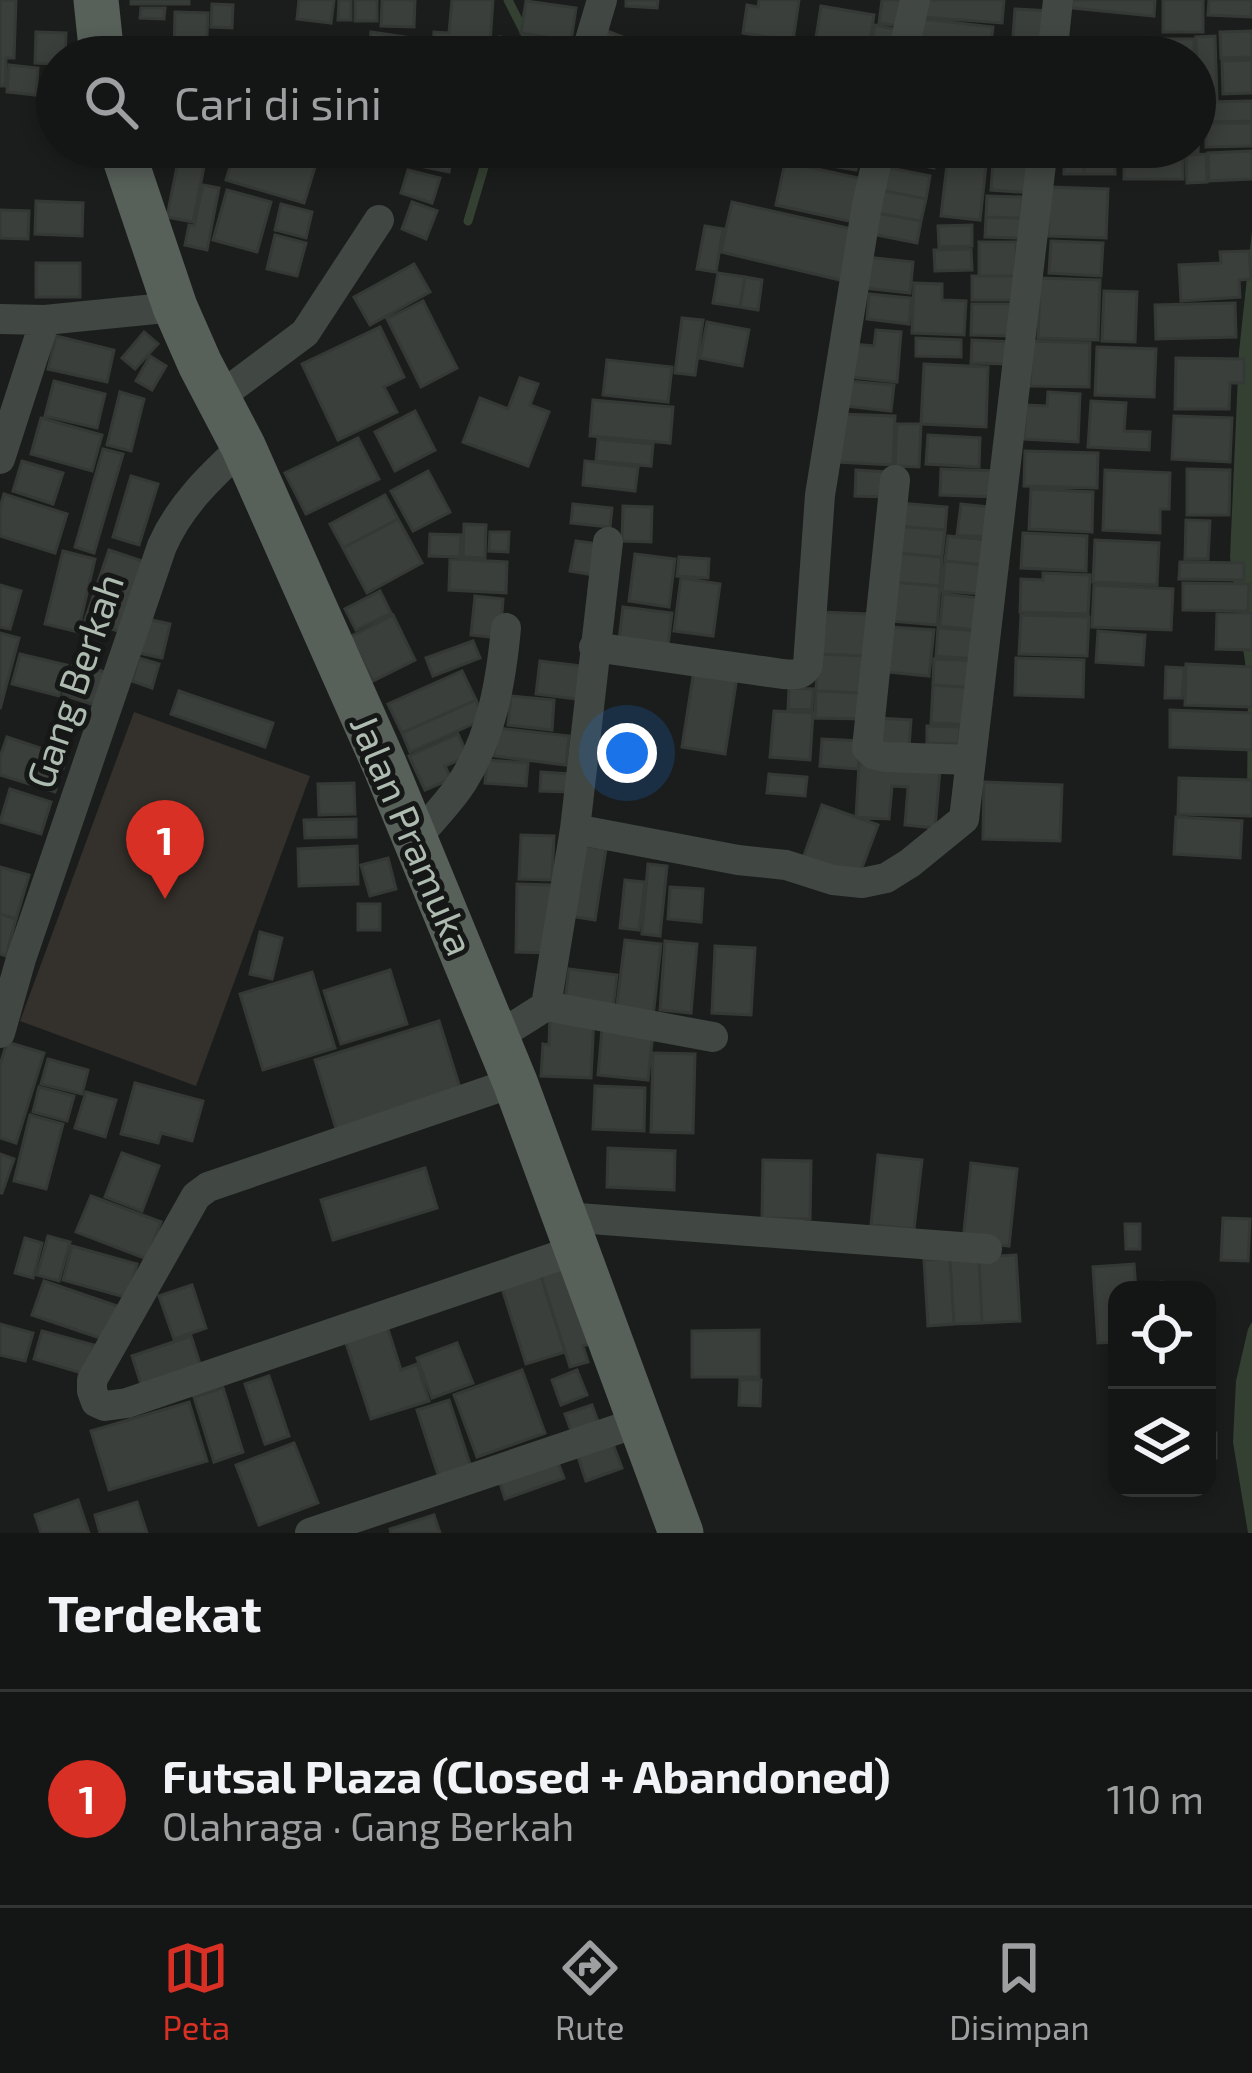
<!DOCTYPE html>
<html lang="id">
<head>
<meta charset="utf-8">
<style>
	:root { --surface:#141615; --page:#212322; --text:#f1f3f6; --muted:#9d9fa0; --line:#333534; --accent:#d93025 }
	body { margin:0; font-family:"Exo 2",sans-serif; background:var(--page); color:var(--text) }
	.controls { position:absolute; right:36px; bottom:36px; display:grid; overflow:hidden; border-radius:24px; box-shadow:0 6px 18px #0003 }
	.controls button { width:108px; height:108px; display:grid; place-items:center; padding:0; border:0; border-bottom:3px solid var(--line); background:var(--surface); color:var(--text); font:60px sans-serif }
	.you { position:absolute; left:627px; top:753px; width:42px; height:42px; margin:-30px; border:9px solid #fff; border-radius:50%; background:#1a73e8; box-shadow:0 0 0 18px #1a73e833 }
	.badge { display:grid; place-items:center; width:78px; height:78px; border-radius:50%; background:var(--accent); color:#fff; font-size:39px; font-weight:700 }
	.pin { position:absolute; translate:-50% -99px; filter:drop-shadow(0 3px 6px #0008) }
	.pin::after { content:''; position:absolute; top:63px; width:42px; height:36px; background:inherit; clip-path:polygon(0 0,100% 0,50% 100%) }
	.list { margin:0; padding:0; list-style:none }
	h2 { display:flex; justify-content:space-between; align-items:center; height:156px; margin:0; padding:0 48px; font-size:51px }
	h2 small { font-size:39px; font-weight:400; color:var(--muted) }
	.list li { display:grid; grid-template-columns:78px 1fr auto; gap:36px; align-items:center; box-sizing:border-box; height:216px; padding:0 48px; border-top:3px solid var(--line) }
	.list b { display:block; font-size:45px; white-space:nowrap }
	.list p { margin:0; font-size:39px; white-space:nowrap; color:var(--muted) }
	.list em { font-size:39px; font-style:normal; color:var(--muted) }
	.icon { flex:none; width:66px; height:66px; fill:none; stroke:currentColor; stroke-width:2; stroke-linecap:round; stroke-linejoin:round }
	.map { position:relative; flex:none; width:1252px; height:1533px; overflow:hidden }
	.search { position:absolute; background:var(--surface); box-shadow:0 6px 18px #0003; left:36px; right:36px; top:36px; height:132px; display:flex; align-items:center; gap:30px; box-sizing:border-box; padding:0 42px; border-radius:66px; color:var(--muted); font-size:45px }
	.sheet { height:372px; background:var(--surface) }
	nav { display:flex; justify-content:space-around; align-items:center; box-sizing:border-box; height:168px; border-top:3px solid var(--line); background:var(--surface); font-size:33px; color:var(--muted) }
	nav a { display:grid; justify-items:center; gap:6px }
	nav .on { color:var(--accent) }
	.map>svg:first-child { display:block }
	.green { fill:#34302b }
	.water { fill:#344031 }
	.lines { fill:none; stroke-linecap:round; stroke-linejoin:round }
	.stream { stroke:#344031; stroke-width:9 }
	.building { fill:#3b3f3c; stroke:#353936; stroke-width:3 }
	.street { stroke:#414742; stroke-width:30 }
	.primary { stroke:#58605a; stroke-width:45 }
	.labels { text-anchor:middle; stroke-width:10; stroke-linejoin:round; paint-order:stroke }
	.street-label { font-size:39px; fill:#aebbb0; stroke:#161817 }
</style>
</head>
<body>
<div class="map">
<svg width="1252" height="1533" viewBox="0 0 1252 1533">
	<rect width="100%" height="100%" fill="#1b1d1c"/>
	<path class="green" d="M134 712 310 776 196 1086 20 1021Z"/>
	<path class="water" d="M1252 231V814L1247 803 1248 683 1230 557 1239 352Z
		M1252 1322V1533H1248L1233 1442 1236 1381 1248 1329Z"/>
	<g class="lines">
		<path class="stream" d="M508 0 537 57
			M468 221 490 147"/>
	</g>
	<path class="building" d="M0 0H16L14 58H6L5 86H0Z
		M131 0H189V4H131Z
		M299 0H334L331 23 297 19Z
		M339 0H351V20H338Z
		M355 0H377V21H355Z
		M382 0H415L414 27 381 26Z
		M452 0H493L489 57H432L434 32 449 33Z
		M626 0H658L657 8 626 6Z
		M759 0H799L793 41 743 33 747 5 758 7Z
		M882 0H911L907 27 879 23Z
		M925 0H1004L1002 23 924 17Z
		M1072 0H1155L1154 16 1071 8Z
		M1163 0H1203V32H1163Z
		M1209 0H1252V17L1208 15Z
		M526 1 576 8 571 41 521 33Z
		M212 4 233 5 232 28 211 27Z
		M821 6 874 15 868 53 815 44Z
		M141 8H165L164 19 140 18Z
		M1015 9 1051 11 1048 53 1012 50Z
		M175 12 208 13 206 57H174Z
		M923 19 993 27 990 51 920 43Z
		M875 25 904 31 899 57H869Z
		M607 31 657 50 654 57H596Z
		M1252 31V57L1221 58 1220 32Z
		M36 32 66 33 65 57H57V64L35 63Z
		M371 32 405 37 402 57H367Z
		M1215 36 1217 100 1198 101 1196 37Z
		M500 37 542 42 540 57H498Z
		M141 39H170L169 57H140Z
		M1164 39H1194V57H1165Z
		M331 41 359 47 357 57H327Z
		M799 50 830 55V57H798Z
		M1252 60V93L1223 94 1222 61Z
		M9 65 38 68 36 95 7 92Z
		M1252 101V121L1209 122V102Z
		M1206 123H1252V146L1206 147Z
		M1195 127H1199L1198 153 1148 151 1149 147H1195Z
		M236 147H284L281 157 315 167 304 203 226 180Z
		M293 147H336L331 165 291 155Z
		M418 147H454L449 172 415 165Z
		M809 147H860L856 170 807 162Z
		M892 147H939L934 168 889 159Z
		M949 147H988L980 220 941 216Z
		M994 147H1036L1033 193 991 190Z
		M1059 147H1142V153L1059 150Z
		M180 151 206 157 193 222 167 217Z
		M1252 151V179L1209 181 1208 153Z
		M1206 154 1207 182 1187 183 1186 155Z
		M1064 155H1084V174H1064Z
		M1084 155H1115V174H1084Z
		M1124 155H1183V179H1124Z
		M785 162 867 180 858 223 776 205Z
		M885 167 930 176 926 199 881 190Z
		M408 170 440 178 432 203 401 193Z
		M203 185 219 188 207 250 185 245 189 225 194 226Z
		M1049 187 1108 189 1106 238 1048 236Z
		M227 190 271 202 257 252 213 240Z
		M881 190 926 199 921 221 876 213Z
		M987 196 1022 197 1021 218 986 217Z
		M36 201 83 203 82 236 35 234Z
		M412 202 437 211 426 239 402 229Z
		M732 202 856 230 844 281 721 252Z
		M281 204 312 212 306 238 275 230Z
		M0 210 29 211 28 239 0 238Z
		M876 213 921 221 917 243 872 234Z
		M986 217 1021 218 1020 238 985 237Z
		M972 225V246L939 247 938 226Z
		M705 226 723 229 716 272 697 269Z
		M275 235 306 243 297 276 267 269Z
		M1051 241 1103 243 1101 276 1049 273Z
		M979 242H1016V276H979Z
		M971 249 972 270 935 271 934 250Z
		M1249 251 1251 279 1239 280 1240 297 1181 301 1179 265 1221 263 1220 252Z
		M866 257 913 262 910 293 864 288Z
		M36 263H80V297H36Z
		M414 264 430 292 370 325 354 297Z
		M718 273 745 277 740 307 713 303Z
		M972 276H1016V300H972Z
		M745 277 762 280 758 310 740 307Z
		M1040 278 1100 280 1098 340 1038 338Z
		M914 283 942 284V300L966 301 964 335 912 333Z
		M1104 291 1137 292 1135 342 1102 341Z
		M869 294 911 298 909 324 867 319Z
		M423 301 457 368 421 387 387 319Z
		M1235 303 1236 337 1156 339 1155 305Z
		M972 304H1014L1013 336 971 335Z
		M682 318 703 320 695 375 675 373Z
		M707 322 749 330 742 366 700 358Z
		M380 327 404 377 384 387 397 412 338 440 302 364Z
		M876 330 901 332 897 382 849 377 852 344 874 346Z
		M144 332 158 344 135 369 122 358Z
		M56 336 114 350 107 382 48 369Z
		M916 338 961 340V357L916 356Z
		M972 340 1011 342 1010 364 971 363Z
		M1032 341 1090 343 1089 387 1030 386Z
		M1097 347 1156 349 1154 397 1095 395Z
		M150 356 166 366 152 390 136 381Z
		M1176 358 1244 359V383H1230L1229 409H1175Z
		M607 360 672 367 668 402 603 395Z
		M924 364 988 367 986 427 921 424Z
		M520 378 538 384 530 405 549 412 528 466 463 442 480 398 508 409Z
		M54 381 105 394 97 428 45 416Z
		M848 381 894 385 891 411 845 406Z
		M120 392 144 399 131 451 107 445Z
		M1048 392 1080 394 1078 442 1024 439 1026 405 1047 406Z
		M593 400 673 407 670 443 590 436Z
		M1091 401 1126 403 1124 431 1150 432 1149 450 1088 447Z
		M415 411 435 450 395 471 375 432Z
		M839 414 895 416 893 465 837 462Z
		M1174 416 1232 418 1230 462 1172 459Z
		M41 418 102 435 92 471 31 454Z
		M897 424H921L919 467 895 466Z
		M928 435 980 438 979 467 926 464Z
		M358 438 379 479 306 514 285 473Z
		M598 439 653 444 651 466 596 461Z
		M103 449 123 454 94 553 75 547Z
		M1025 451 1098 453 1097 488 1024 486Z
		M22 461 63 473 53 504 13 491Z
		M585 461 638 467 635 491 583 485Z
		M941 469 998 471 997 497 940 495Z
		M1187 469 1230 470 1229 515H1187Z
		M856 470 887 472 886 497 855 496Z
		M1105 470 1170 473 1169 509H1160V533L1103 530Z
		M428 471 450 512 413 531 391 491Z
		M131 476 158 484 139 545 113 537Z
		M1031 489 1093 492 1092 532 1029 529Z
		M4 494 67 514 55 553 0 536V507Z
		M385 495 398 519 343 548 330 524Z
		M899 503 947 507 945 530 897 526Z
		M573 504 612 508 610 527 571 523Z
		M961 504 990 507 987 537 957 535Z
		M623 506 652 507 651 542 622 541Z
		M398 519 422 563 367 593 343 548Z
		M1186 520 1210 521 1208 559H1185Z
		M464 524 486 525 485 558 463 557Z
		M897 526 945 530 942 557 895 553Z
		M490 532H509L508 552 489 551Z
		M1023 533 1087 536 1086 571 1021 568Z
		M430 534 461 535 460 557 429 556Z
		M948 536 987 540 985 565 945 561Z
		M1095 540 1159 543 1157 585 1093 582Z
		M576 541 599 544 593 575 570 571Z
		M109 550 145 562 121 632 85 620Z
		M63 551 95 559 78 632 45 624Z
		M895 553 942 557 940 586 892 582Z
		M635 554 675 559 669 607 629 601Z
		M679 557 709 559 708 578 677 576Z
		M450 559 507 562 506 593 449 590Z
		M945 561 985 565 981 594 942 591Z
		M1180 562 1244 563V580L1179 579Z
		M1043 573 1090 575 1088 614 1020 612 1021 579 1043 580Z
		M681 578 720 584 713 636 674 631Z
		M892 582 940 586 937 625 889 621Z
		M1183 583 1249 584 1248 611 1183 610Z
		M0 585 21 591 10 629 0 627Z
		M1094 585 1173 589 1171 630 1092 627Z
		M380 591 391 613 356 630 345 609Z
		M943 594 979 598 976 630 940 626Z
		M475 596 503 599 500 638 471 635Z
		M623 607 672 613 668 646 619 640Z
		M820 612 868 614 866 656 818 654Z
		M1217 613H1252V650L1216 649Z
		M393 615 415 660 373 681 350 637Z
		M1021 615 1089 617 1087 656 1019 654Z
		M147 619 170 624 162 658 139 653Z
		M891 627 934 630 929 676 887 672Z
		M938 628 979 631 977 659 936 656Z
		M1098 631 1145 635 1143 665 1096 662Z
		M0 633 19 638 0 709Z
		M473 641 480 658 433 676 426 658Z
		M20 654 67 665 59 696 12 684Z
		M818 654 866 656 864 693 816 691Z
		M139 658 159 664 152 688 132 681Z
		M1016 658 1084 660 1083 697 1015 695Z
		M934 659 978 661 976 688 933 685Z
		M540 661 582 666 577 699 536 694Z
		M74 662 105 672 95 705 63 695Z
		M1186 664 1252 667V707L1185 705Z
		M1166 667 1184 668 1182 698H1165Z
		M694 670 737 677 725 754 682 747Z
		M462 671 476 700 402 733 388 704Z
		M933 685 976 688 974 725 931 723Z
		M789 688 813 689 812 710 788 709Z
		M179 691 273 723 265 747 171 714Z
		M816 691 864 693 863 719 815 718Z
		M511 696 554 700 552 730 508 725Z
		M476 700 484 719 410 752 402 733Z
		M1170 710 1252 713V750L1170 747Z
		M774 711 813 713 810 760 770 757Z
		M877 718 911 720 909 747 875 745Z
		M927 726 960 727 959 744 927 743Z
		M497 728 569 736 566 765 494 756Z
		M458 734 468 756 445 766 451 779 425 790 409 756Z
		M7 737 67 757 55 792 0 775V757Z
		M822 739 860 741 858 769 820 766Z
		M487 760 528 763 526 786 485 783Z
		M859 764 940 770 935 828 905 825 908 787 892 786 889 819 856 817Z
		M541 772 570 774 569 792 540 791Z
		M769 774 807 777 805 796 767 793Z
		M1179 778 1252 780V816L1178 814Z
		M984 782 1062 785 1060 841 983 839Z
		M354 783 355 814 319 815 318 784Z
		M10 789 51 802 41 834 0 822Z
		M822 805 878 825 857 881 802 861Z
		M1176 817 1242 821 1240 858 1174 854Z
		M356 819V837L305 838 304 820Z
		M521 835 554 836 552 880 519 879Z
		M581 845 606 849 595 920 570 916Z
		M357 846 358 884 299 886 298 849Z
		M388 858 396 889 370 896 361 865Z
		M648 864 667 866 660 936 642 934Z
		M0 867 29 875 16 919 0 914Z
		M625 880 645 882 639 930 620 928Z
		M517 884 553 885 551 953 516 952Z
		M670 887 703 889 701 922 668 919Z
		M358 904H380V930H358Z
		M0 914 16 919 6 956 0 954Z
		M260 932 282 938 272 979 250 974Z
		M625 940 661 944 653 1017 616 1012Z
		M665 941 697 944 691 1013 660 1010Z
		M715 946 755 948 751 1015 712 1013Z
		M569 969 617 975 613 1007 565 1000Z
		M390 970 407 1024 341 1044 324 991Z
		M312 972 335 1048 263 1070 240 994Z
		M550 1014 594 1016 591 1078 541 1076 543 1044 549 1045Z
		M439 1021 462 1094 337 1132 315 1060Z
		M602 1029 653 1033 648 1080 598 1075Z
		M7 1042 44 1053 16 1143 0 1138V1065Z
		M653 1053 695 1054 693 1133 651 1132Z
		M48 1059 88 1070 82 1094 41 1084Z
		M135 1083 203 1101 192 1141 161 1133 158 1143 121 1134Z
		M595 1086 645 1088 644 1131 593 1129Z
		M39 1087 74 1096 67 1121 33 1112Z
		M86 1092 116 1100 105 1137 75 1128Z
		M30 1115 63 1124 46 1189 14 1181Z
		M608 1148 675 1151 674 1190 607 1187Z
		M122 1153 159 1166 142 1211 105 1197Z
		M0 1154 14 1159 2 1193H0Z
		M878 1155 922 1160 914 1229 871 1225Z
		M763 1160 811 1161 810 1219 762 1218Z
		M971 1163 1017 1169 1009 1246 963 1241Z
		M425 1168 437 1208 333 1240 321 1200Z
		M91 1196 161 1222 147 1259 76 1232Z
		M1223 1218 1250 1219 1248 1261 1221 1260Z
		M1125 1224H1140V1249H1126Z
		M48 1236 70 1242 59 1281 37 1275Z
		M25 1238 42 1243 33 1278 15 1273Z
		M72 1246 137 1264 128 1298 63 1280Z
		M1016 1255 1020 1321 982 1323 979 1257Z
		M979 1257 982 1323 954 1324 950 1259Z
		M950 1259 954 1324 928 1326 924 1260Z
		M570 1261 596 1342 583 1346 588 1362 570 1367 539 1270Z
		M1134 1264 1136 1290H1117V1342L1098 1343 1093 1267Z
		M539 1270 565 1352 526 1364 500 1282Z
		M44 1281 123 1308 112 1342 32 1315Z
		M1162 1282 1163 1290H1140L1139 1284Z
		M192 1285 206 1328 174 1339 159 1296Z
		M0 1324 33 1333 25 1361 0 1355Z
		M387 1326 401 1370 417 1364 429 1401 371 1419 345 1340Z
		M759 1330V1377H692V1331Z
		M42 1331 94 1345 85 1374 34 1359Z
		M191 1336 200 1364 141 1384 132 1356Z
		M457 1343 473 1383 432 1398 417 1358Z
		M522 1370 545 1433 477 1457 454 1395Z
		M577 1370 587 1395 561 1405 552 1380Z
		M269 1376 289 1436 265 1444 245 1384Z
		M740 1380H761L760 1406 739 1405Z
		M223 1388 243 1452 214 1462 194 1397Z
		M449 1400 471 1467 439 1478 417 1410Z
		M189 1402 207 1461 109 1490 91 1431Z
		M592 1405 601 1430 574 1439 565 1414Z
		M1207 1433H1216V1458H1207Z
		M294 1443 318 1503 259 1525 236 1465Z
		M613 1444 622 1468 586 1481 578 1457Z
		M557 1460 564 1478 505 1499 499 1480Z
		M78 1500 89 1533H41L35 1515Z
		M137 1502 147 1533H100L95 1515Z
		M434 1515 440 1533H391L390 1529Z"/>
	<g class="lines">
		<path class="street" d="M585 57 602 0
			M902 57 915 0
			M1052 57 1058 0
			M0 319 45 320 175 307
			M218 398 305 333 379 220
			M0 459 45 320
			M895 480 867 748 873 754 885 757 971 760
			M594 647 783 674C795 675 802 676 808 665L820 495 867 205 880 147
			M575 829 738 860 786 865 833 880 862 883 886 878 910 863 964 819 1043 147
			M415 840C430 821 450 802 463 781 492 735 501 681 506 628
			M546 1006 713 1037
			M0 1033 21 959 162 546C180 505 211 476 243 446
			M497 1037 546 1006 575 829 608 542
			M515 1082 208 1187 196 1196 92 1380V1391L96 1402 105 1406 127 1403 576 1250
			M565 1217 987 1249
			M310 1533 639 1422"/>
		<path class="primary" d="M96 0 102 57
			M121 147 175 307 200 364 243 446 385 766 515 1082 681 1533"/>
	</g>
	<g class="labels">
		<g class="street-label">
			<text transform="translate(75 681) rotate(-71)" y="14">Gang Berkah</text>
			<text transform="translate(412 835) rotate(67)" y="14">Jalan Pramuka</text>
		</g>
	</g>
</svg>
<div class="controls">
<button><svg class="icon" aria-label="locate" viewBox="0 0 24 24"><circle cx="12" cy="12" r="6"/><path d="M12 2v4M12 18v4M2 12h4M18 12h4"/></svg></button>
<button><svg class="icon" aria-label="layers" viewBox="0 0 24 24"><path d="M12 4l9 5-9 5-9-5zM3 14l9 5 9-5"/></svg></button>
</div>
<div class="you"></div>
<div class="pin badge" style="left:165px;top:899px">1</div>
<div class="search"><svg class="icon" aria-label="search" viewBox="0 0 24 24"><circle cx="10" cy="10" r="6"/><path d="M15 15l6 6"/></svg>Cari di sini</div>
</div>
<section class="sheet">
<h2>Terdekat<small></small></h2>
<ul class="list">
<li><span class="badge">1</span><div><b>Futsal Plaza (Closed + Abandoned)</b><p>Olahraga · Gang Berkah</p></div><em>110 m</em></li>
</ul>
</section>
<nav>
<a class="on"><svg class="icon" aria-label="map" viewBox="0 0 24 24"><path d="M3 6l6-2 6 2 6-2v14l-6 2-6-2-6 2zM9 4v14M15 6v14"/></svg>Peta</a>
<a><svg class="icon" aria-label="directions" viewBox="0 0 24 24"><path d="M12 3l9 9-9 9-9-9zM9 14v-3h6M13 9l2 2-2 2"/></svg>Rute</a>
<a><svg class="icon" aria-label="saved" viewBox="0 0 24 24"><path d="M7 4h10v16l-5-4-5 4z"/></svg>Disimpan</a>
</nav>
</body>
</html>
